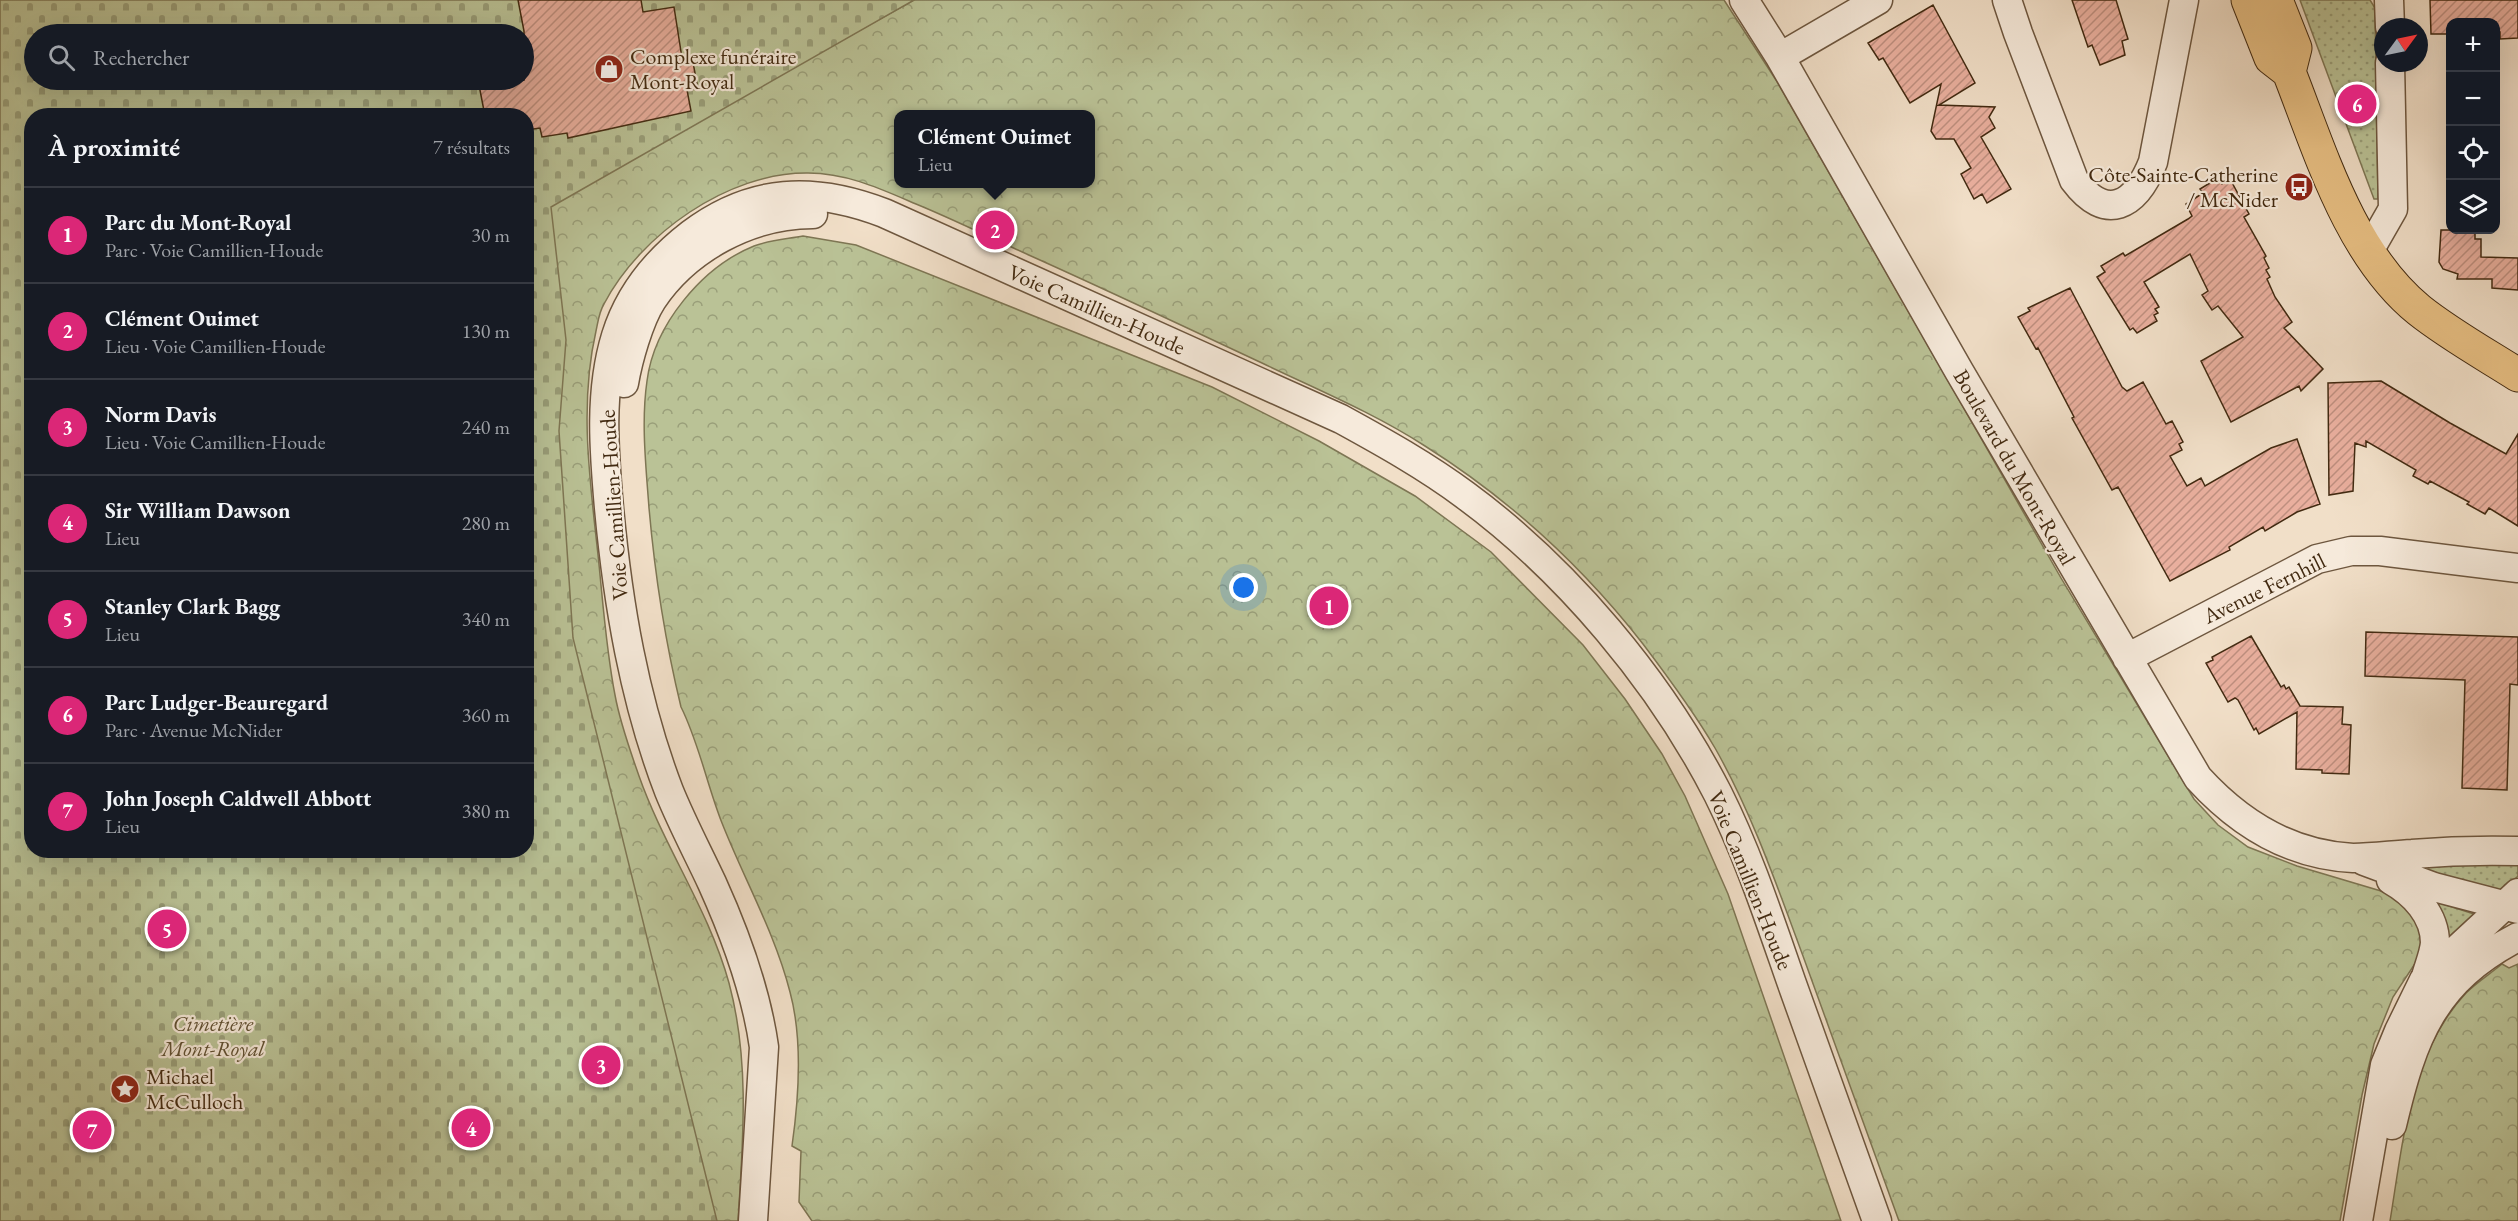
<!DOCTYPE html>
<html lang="fr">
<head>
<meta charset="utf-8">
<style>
	:root { --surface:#171b24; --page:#242831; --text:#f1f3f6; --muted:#9ea1a6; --line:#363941; --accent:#db2777 }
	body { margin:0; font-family:"EB Garamond",serif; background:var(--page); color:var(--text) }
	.controls { position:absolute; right:18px; top:18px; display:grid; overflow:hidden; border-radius:12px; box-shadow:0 6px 24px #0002 }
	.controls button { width:54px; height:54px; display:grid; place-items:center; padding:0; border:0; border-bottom:2px solid var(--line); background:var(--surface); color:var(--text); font:30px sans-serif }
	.compass { position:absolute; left:2374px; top:18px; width:54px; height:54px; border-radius:50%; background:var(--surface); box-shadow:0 6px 24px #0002; rotate:57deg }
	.you { position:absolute; left:1244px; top:588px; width:21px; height:21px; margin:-15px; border:4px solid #fff; border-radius:50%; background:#1a73e8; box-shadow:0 0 0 9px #1a73e833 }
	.badge { display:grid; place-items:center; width:39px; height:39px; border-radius:50%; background:var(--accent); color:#fff; font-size:20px; font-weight:700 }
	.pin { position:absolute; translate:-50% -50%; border:3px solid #fff; box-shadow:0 2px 6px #0006 }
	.popup { position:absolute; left:894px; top:110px; width:201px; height:78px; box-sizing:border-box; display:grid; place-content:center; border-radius:12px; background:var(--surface); filter:drop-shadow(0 2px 4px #0005); font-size:20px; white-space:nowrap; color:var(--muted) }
	.popup b { font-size:22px; color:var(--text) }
	.popup::after { content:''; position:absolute; left:50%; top:100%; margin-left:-12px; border:12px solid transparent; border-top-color:var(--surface) }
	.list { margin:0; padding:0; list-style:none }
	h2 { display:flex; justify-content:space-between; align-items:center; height:78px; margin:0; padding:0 24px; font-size:26px }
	h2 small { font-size:20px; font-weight:400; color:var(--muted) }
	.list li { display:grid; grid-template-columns:39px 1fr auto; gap:18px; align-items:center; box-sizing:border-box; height:96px; padding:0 24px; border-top:2px solid var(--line) }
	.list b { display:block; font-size:22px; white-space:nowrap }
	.list p { margin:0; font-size:20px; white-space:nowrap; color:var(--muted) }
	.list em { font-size:20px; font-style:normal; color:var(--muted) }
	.icon { flex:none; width:33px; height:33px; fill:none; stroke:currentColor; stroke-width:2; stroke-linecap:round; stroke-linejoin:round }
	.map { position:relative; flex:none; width:2518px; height:1221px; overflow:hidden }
	.search { position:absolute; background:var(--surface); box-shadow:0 6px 24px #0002; left:24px; top:24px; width:510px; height:66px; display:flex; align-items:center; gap:15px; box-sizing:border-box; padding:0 21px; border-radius:33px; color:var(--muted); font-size:22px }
	.panel { position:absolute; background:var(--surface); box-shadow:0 6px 24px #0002; left:24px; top:108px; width:510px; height:750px; border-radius:24px }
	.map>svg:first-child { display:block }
	.green { fill:url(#green-dots); stroke:#7e7654; stroke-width:1.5 }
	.forest { fill:url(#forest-crowns); stroke:#7e7654; stroke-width:1.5; fill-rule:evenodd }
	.cemetery { fill:url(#cemetery-stones); stroke:#7e7654; stroke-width:1.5; fill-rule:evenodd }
	.building { fill:url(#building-hatch); stroke:#422a11; stroke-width:1.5 }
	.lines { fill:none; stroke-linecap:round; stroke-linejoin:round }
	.minor-casing { stroke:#6e573f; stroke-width:31 }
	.major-casing { stroke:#422a11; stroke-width:35 }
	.minor { stroke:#f6eadb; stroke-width:28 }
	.major { stroke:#e8c084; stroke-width:33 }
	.labels { text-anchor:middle; stroke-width:4.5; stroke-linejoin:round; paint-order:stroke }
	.poi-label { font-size:22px; fill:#422a11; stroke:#f6eadb; text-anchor:start }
	.street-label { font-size:22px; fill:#422a11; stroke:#f6eadb }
	.park-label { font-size:22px; font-style:italic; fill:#605032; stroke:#f6eadb }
</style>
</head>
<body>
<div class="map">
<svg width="2518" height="1221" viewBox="0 0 2518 1221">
	<defs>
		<pattern id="green-dots" width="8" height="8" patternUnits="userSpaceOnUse" patternTransform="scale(1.5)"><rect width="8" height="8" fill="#bac296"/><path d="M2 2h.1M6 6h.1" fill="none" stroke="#999e79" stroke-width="1.8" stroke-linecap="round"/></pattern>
		<pattern id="forest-crowns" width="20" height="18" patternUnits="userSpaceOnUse" patternTransform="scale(1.5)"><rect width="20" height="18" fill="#bac296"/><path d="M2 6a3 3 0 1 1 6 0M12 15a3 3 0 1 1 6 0" fill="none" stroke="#999e79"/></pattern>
		<pattern id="cemetery-stones" width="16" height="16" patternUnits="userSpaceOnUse" patternTransform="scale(1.5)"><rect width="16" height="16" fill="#bac296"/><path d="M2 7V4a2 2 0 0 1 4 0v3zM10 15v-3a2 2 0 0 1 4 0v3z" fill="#999e79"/></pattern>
		<pattern id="building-hatch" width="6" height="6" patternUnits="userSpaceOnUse" patternTransform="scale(1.5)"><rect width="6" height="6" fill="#e9af9e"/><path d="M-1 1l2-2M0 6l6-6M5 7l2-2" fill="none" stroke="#be8f7f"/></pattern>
	</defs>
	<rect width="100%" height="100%" fill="#f1dfc8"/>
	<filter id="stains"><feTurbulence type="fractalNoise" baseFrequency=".00333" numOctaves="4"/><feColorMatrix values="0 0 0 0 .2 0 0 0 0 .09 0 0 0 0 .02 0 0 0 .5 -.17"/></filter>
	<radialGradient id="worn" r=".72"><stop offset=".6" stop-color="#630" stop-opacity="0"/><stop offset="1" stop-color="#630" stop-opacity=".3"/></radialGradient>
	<path class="green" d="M2300 0H2370L2375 8 2378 199H2374Z
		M2419 860H2518V876L2506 888 2500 890 2416 869Z
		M2440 903 2474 914 2448 941 2438 904Z"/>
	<path class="forest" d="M914 0H1724L1776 80 2061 578 2194 799 2218 825 2248 847 2297 866 2391 894 2422 921V953L2393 997 2374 1044 2362 1095 2340 1221H1899C1867 1133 1835 1044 1803 956 1777 886 1752 813 1715 748 1694 712 1668 677 1643 644 1582 566 1509 499 1425 446 1374 413 1316 389 1262 363 1185 327 1109 291 1031 256 993 239 955 220 916 204 881 189 847 173 808 173 728 172 640 235 604 304 599 312 598 322 596 331 579 405 590 481 598 555 603 602 606 649 615 695 620 723 630 750 639 776 664 847 709 910 729 983 750 1061 743 1141 738 1221H648L526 723V130L835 44ZM899 115H1091V184H899Z
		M803 236 856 245 1212 387 1319 441 1415 496 1491 552 1583 645 1625 699 1662 754 1685 796 1728 894 1841 1221H812L799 1202 801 1151 792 1146C799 1097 803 1040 790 992 775 933 744 879 722 823 707 785 699 743 681 707 665 641 655 576 649 508 646 467 641 422 647 381 654 325 702 267 754 246 770 240 787 239 803 236Z
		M2502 964 2509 968 2518 964V1221H2390C2403 1143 2409 1054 2466 993 2477 982 2490 974 2502 964Z"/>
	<path class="cemetery" d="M0 0H914L551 207 566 340 559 431 573 638 717 1221H0ZM34 34H524V80H34ZM32 116H526V850H32Z"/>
	<path class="building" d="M518 0H641L643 12 674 7 682 58 692 57 698 89 687 90 691 111 568 138 567 133 542 137 540 128 526 130V116H485L478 80H524V31Z
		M2072 0H2116L2128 39 2122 41 2125 55 2100 65 2092 45 2088 47Z
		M2430 0H2518V38L2500 39V32H2496V22H2451V34H2431Z
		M1933 5 1975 83 1939 105 1995 107 1989 117 1995 128 1981 137 2011 189 1987 203 1982 194 1974 199 1961 174 1971 168 1954 139H1936L1931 131 1941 84 1910 103 1883 58 1879 60 1868 43Z
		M2218 178 2222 184 2230 179 2249 214 2244 217 2266 256 2264 258 2269 268 2266 270 2270 277 2267 279 2275 297 2292 322 2284 328 2323 369 2301 391 2299 386 2231 422 2201 361 2243 337 2218 306 2212 310 2202 295 2208 291 2190 254 2144 282 2159 307 2155 309 2158 313 2154 315 2157 321 2137 333 2133 328 2130 330 2097 277 2105 272 2101 266 2123 253 2125 256 2188 219 2192 216 2186 204 2203 193 2200 189Z
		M2441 230H2475V239H2481V257L2518 258V290L2492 288V279H2457L2458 274 2443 269 2439 262Z
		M2070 288 2122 387 2127 391 2143 382 2166 424 2172 421 2183 442 2179 444 2182 450 2170 456 2187 486 2201 478 2205 486 2271 448 2297 439 2320 504 2297 512 2265 531 2263 527 2229 547 2230 550 2170 581 2118 487 2112 490 2072 418 2074 417 2038 348 2036 349 2018 317 2030 311 2028 308Z
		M2381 381 2450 423 2506 454 2518 434V526L2489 508 2485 514 2467 504 2469 502 2430 481 2428 484 2413 476 2416 470 2366 441V447L2355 443 2353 491 2329 495 2328 383Z
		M2366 632 2518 637V685L2510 684 2507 790 2462 788 2465 680 2365 676Z
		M2251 636 2281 687 2284 685 2286 689 2289 687 2300 706 2343 707 2342 724 2351 725 2349 774 2322 773V770L2296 769 2297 712 2259 734 2256 728 2254 730 2238 700 2235 698 2228 702 2206 663 2213 660 2212 657Z"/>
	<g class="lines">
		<g class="minor-casing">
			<path id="minor" d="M1744 0 1780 57 1959 371 2198 778C2239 823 2289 855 2353 858 2372 858 2393 855 2412 854 2448 851 2482 850 2518 851
				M2007 0 2018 33 2074 180C2106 223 2136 206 2153 162L2184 0
				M2389 0 2390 27
				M1780 57 1878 0
				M2369 251 2393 209 2390 63
				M624 383C628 360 639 320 652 300 687 248 750 214 813 214
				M2127 658 2317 559 2351 551H2380L2518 568
				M2364 861 2434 887 2518 909
				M2391 880C2414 893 2435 915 2435 943 2434 955 2428 968 2425 980
				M2392 1125C2413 1036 2433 981 2518 937
				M753 1221 764 1047C756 990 736 936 712 883 698 853 682 823 669 791 634 700 618 604 609 508 604 451 599 391 616 336 629 294 656 261 691 234 752 188 814 186 884 213L1341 419C1383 442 1426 466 1465 495 1567 570 1660 681 1718 794 1748 854 1769 918 1791 981 1820 1061 1848 1141 1877 1221
				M2358 1221 2385 1065 2399 1031 2424 980 2518 893"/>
		</g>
		<g class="major-casing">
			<path id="major" d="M2248 0 2271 58 2289 72C2320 151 2350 254 2419 310 2449 334 2485 354 2518 375
				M2276 0 2295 48 2289 72"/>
		</g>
		<use href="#minor" class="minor"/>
		<use href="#major" class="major"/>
	</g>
	<defs>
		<g id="shop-disc" transform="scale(1.5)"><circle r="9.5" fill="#8f2418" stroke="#f6eadb"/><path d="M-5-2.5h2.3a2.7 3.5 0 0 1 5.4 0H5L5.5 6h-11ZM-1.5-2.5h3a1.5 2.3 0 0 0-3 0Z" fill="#fff"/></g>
		<g id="bus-disc" transform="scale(1.5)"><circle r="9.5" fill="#8f2418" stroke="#f6eadb"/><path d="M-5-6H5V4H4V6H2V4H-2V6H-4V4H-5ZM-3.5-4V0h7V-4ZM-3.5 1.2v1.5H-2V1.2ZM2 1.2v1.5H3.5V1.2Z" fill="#fff"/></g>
		<g id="sight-disc" transform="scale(1.5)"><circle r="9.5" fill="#8f2418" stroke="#f6eadb"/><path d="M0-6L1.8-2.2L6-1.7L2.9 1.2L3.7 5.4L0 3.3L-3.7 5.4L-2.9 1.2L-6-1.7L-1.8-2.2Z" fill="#fff"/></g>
	</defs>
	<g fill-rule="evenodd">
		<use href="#shop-disc" x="609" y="69"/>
		<use href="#bus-disc" x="2299" y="187"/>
		<use href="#sight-disc" x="125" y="1089"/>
	</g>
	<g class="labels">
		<g class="poi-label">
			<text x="630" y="64">Complexe funéraire<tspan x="630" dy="25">Mont-Royal</tspan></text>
			<text x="2278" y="182" text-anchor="end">Côte-Sainte-Catherine<tspan x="2278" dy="25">/ McNider</tspan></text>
			<text x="146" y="1084">Michael<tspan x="146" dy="25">McCulloch</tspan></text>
		</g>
		<g class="street-label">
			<text transform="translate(1097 309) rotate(24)" y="8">Voie Camillien-Houde</text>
			<text transform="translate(2015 467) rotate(60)" y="8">Boulevard du Mont-Royal</text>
			<text transform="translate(613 505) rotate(-94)" y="8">Voie Camillien-Houde</text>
			<text transform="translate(2264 588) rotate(-26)" y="8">Avenue Fernhill</text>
			<text transform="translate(1751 880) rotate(68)" y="8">Voie Camillien-Houde</text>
		</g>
		<g class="park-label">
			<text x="213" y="1031">Cimetière<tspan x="213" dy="25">Mont-Royal</tspan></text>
		</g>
	</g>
	<rect width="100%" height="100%" filter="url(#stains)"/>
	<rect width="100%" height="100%" fill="url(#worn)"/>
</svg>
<div class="controls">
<button>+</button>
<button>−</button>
<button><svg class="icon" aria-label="locate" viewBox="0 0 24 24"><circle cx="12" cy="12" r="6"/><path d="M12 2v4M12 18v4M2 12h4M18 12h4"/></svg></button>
<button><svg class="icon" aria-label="layers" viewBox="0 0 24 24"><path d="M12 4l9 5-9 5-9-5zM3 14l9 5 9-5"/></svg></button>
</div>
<svg class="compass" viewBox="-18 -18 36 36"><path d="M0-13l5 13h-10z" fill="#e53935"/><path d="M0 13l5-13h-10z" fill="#9ea1a6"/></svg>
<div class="you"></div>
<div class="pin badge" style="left:1329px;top:606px">1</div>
<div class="pin badge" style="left:995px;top:230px">2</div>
<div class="popup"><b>Clément Ouimet</b>Lieu</div>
<div class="pin badge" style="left:601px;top:1065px">3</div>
<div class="pin badge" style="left:471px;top:1128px">4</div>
<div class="pin badge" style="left:167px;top:929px">5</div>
<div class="pin badge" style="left:2357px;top:104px">6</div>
<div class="pin badge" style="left:92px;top:1130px">7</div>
<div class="search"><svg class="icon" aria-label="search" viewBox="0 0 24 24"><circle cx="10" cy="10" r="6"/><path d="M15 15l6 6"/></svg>Rechercher</div>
<section class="panel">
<h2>À proximité<small>7 résultats</small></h2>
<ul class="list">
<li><span class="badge">1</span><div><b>Parc du Mont-Royal</b><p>Parc · Voie Camillien-Houde</p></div><em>30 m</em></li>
<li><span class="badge">2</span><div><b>Clément Ouimet</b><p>Lieu · Voie Camillien-Houde</p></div><em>130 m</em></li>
<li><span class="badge">3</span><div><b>Norm Davis</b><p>Lieu · Voie Camillien-Houde</p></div><em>240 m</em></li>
<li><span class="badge">4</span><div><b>Sir William Dawson</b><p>Lieu</p></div><em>280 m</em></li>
<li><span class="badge">5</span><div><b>Stanley Clark Bagg</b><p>Lieu</p></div><em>340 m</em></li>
<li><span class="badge">6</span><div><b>Parc Ludger-Beauregard</b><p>Parc · Avenue McNider</p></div><em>360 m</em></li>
<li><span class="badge">7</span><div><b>John Joseph Caldwell Abbott</b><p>Lieu</p></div><em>380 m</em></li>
</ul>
</section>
</div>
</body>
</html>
